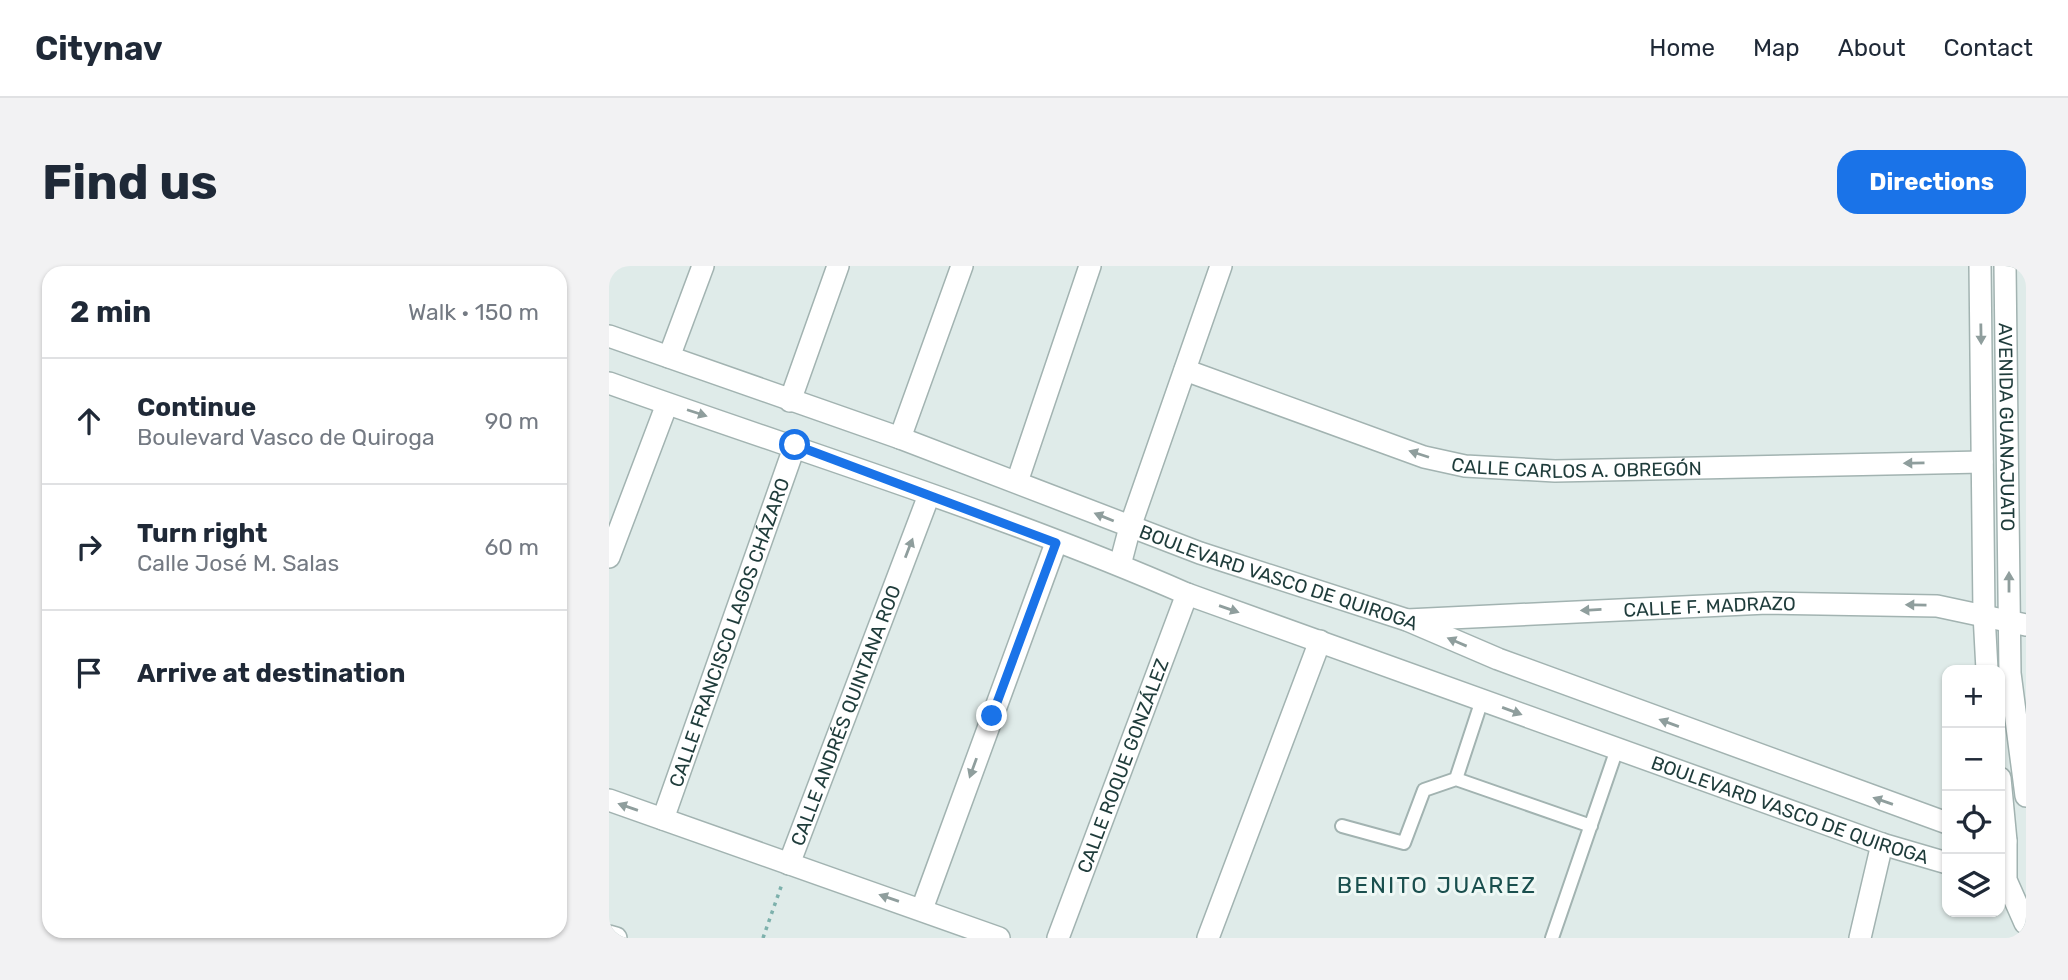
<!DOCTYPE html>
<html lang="en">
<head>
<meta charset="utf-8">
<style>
	:root { --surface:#fff; --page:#f2f2f3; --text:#1f2937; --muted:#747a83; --line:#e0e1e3; --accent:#1a73e8 }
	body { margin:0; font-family:Rubik,sans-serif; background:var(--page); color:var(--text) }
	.controls { position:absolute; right:21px; bottom:21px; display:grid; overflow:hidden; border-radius:14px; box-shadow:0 2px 5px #0004 }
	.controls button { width:63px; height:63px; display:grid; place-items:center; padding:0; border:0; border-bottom:2px solid var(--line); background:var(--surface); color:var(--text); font:35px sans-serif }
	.stop { position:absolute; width:21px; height:21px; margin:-16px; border:5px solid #1a73e8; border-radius:50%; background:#fff }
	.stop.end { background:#1a73e8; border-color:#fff; box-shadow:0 2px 7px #0008 }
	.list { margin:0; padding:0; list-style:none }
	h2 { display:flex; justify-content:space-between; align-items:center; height:91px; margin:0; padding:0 28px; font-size:30px }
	h2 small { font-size:23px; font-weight:400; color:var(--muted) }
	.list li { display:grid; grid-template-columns:46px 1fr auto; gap:21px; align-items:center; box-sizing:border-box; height:126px; padding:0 28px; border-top:2px solid var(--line) }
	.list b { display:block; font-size:26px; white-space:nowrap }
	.list p { margin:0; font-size:23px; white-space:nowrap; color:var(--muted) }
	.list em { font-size:23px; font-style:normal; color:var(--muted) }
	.icon { flex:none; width:38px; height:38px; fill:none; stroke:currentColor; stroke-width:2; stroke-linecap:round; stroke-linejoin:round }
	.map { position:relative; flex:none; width:1417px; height:672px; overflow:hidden; border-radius:21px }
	header { display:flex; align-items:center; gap:42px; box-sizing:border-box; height:98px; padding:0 35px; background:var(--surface); border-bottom:2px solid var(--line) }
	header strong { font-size:33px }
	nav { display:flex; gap:38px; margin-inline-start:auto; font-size:24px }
	.intro { display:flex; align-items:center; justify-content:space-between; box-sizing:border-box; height:168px; padding:0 42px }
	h1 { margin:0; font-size:49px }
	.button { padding:18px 32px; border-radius:21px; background:var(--accent); color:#fff; font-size:24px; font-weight:700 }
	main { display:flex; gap:42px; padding:0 42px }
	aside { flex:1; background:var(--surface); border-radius:21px; box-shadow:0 2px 5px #0004 }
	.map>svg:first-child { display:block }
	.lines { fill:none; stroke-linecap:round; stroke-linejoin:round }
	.service-casing { stroke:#a2b3b1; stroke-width:16 }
	.minor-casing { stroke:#a2b3b1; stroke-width:24 }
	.tertiary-casing { stroke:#a2b3b1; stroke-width:24 }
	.path { stroke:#7db1ac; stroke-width:3.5; stroke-dasharray:3.5 5; stroke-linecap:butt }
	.service { stroke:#fff; stroke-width:12 }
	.minor { stroke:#fff; stroke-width:21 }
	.tertiary { stroke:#fff; stroke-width:21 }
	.oneway { fill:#8f9e9d }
	.route { stroke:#1a73e8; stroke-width:9 }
	.labels { text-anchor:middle; stroke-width:6; stroke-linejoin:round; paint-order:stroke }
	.street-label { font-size:19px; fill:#1f3c3b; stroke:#eff8f5 }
	.quarter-label { font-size:23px; letter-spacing:2px; fill:#1a4f4e; stroke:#eff8f5 }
</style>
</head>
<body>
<header>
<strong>Citynav</strong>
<nav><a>Home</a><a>Map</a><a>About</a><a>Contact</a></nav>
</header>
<div class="intro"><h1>Find us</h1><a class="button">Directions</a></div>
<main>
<aside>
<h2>2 min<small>Walk · 150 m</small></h2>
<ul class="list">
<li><svg class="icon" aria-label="ahead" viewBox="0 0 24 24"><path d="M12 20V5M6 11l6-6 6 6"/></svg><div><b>Continue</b><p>Boulevard Vasco de Quiroga</p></div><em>90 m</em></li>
<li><svg class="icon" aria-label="right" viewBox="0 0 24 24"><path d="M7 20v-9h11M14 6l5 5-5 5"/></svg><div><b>Turn right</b><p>Calle José M. Salas</p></div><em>60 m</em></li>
<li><svg class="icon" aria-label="arrive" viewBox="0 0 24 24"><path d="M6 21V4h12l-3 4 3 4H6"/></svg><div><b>Arrive at destination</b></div></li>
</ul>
</aside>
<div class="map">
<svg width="1417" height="672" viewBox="0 0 1417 672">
	<rect width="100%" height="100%" fill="#dfebe9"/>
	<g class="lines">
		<g class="service-casing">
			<path id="service" d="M847 513 873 434
				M733 560 795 577 815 524 847 513 982 560
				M943 672 1008 483"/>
		</g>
		<g class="minor-casing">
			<g id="minor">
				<path d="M1371 0 1375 348 1378 404"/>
				<path id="s1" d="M1396 0 1401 407 1417 530"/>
				<path d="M60 91 94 0"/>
				<path id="s2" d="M576 104 815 191 856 200 946 205 1373 196"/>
				<path d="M181 135 229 0"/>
				<path d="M291 172 353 0"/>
				<path d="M408 216 481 0"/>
				<path d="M0 291 58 138"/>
				<path d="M511 299 521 261 612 0"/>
				<path id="s3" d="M798 354 1158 337 1328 340 1417 359"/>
				<path d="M1391 512 1397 575"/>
				<path d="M0 534 390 672"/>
				<path id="s4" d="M54 553 186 179"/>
				<path id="s5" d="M180 598 320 229"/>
				<path d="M313 643 447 277"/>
				<path d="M0 670 7 672"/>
				<path id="s6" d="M449 672 578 328"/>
				<path d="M599 672 711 375"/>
				<path d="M1251 672 1273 578"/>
			</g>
		</g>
		<g class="tertiary-casing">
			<g id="tertiary">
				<path id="s7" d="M0 70 291 172 591 287 798 354 889 393 1338 557"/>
				<path id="s8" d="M0 117C193 186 390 246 578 328L1273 578 1338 597"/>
				<path d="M1397 575V614L1416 657"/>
			</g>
		</g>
		<path class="path" d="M154 672 173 618"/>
		<use href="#service" class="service"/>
		<use href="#minor" class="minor"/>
		<use href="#tertiary" class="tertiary"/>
	</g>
	<defs><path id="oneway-solid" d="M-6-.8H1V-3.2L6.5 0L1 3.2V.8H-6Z" transform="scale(1.75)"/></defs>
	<g class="oneway">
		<use href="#oneway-solid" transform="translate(1372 68) rotate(89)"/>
		<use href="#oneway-solid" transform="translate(88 147) rotate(18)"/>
		<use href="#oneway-solid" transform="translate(810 188) rotate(-162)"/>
		<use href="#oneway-solid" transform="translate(1305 197) rotate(179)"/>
		<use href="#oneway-solid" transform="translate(495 251) rotate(-158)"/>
		<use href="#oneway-solid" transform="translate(300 282) rotate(-69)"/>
		<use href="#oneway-solid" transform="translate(1400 316) rotate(-90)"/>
		<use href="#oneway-solid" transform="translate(1307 339) rotate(-179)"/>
		<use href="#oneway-solid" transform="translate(620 343) rotate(19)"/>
		<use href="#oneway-solid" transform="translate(982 344) rotate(177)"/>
		<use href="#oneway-solid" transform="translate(848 376) rotate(-157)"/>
		<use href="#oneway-solid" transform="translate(903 445) rotate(20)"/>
		<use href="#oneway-solid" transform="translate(1060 457) rotate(-160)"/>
		<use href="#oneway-solid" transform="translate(364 502) rotate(110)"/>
		<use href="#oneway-solid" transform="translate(1274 535) rotate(-161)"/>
		<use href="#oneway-solid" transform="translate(19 541) rotate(-161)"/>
		<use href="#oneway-solid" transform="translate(280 632) rotate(-161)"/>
	</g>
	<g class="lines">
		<path class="route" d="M186 179 447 277 383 450"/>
	</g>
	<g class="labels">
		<g class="street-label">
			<text dy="7" stroke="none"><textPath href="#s1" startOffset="161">AVENIDA GUANAJUATO</textPath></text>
			<text dy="7" stroke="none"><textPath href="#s2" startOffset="408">CALLE CARLOS A. OBREGÓN</textPath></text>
			<text dy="7" stroke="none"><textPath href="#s7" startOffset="712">BOULEVARD VASCO DE QUIROGA</textPath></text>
			<text dy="7" stroke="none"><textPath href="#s3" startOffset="303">CALLE F. MADRAZO</textPath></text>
			<text dy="7" stroke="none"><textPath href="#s4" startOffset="198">CALLE FRANCISCO LAGOS CHÁZARO</textPath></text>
			<text dy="7" stroke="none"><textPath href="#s5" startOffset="159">CALLE ANDRÉS QUINTANA ROO</textPath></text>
			<text dy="7" stroke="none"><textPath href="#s6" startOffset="184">CALLE ROQUE GONZÁLEZ</textPath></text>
			<text dy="7" stroke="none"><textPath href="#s8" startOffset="1256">BOULEVARD VASCO DE QUIROGA</textPath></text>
		</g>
		<g class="quarter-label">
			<text x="828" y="627">BENITO JUAREZ</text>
		</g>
	</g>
</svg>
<div class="controls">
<button>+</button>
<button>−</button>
<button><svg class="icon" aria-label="locate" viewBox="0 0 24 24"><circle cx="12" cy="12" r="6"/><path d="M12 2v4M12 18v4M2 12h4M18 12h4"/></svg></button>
<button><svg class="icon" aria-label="layers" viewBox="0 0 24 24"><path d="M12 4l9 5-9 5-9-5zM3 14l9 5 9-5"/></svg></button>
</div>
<div class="stop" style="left:186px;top:179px"></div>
<div class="stop end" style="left:383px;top:450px"></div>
</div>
</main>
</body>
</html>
